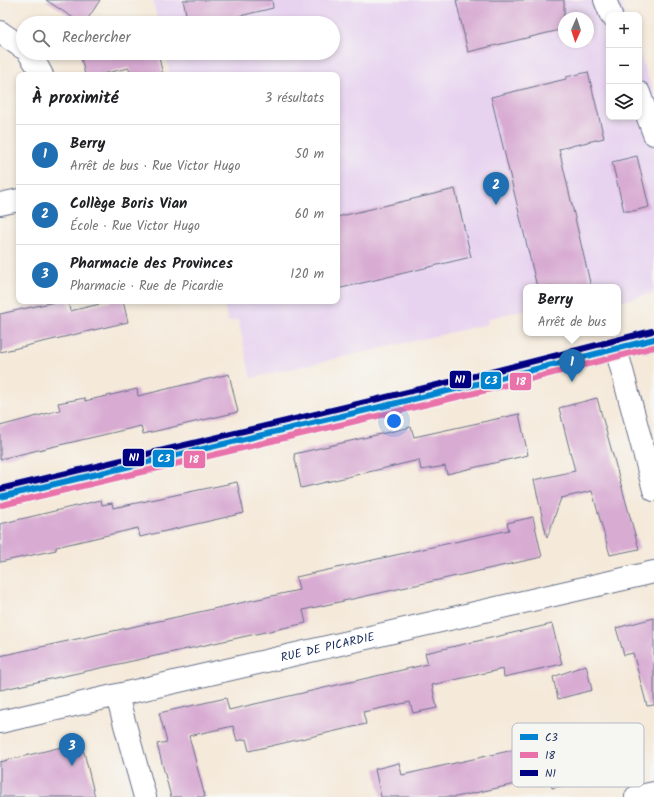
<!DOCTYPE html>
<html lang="fr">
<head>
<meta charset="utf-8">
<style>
	:root { --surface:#fff; --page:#f2f2f2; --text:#202124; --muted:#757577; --line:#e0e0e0; --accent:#1f6fb2 }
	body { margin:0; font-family:Kalam,sans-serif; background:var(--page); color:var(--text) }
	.controls { position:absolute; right:12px; top:12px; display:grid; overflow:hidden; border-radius:8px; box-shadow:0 2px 6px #0003 }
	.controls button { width:36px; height:36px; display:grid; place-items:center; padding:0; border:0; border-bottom:1px solid var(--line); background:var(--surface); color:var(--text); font:20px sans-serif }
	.compass { position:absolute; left:558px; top:12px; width:36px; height:36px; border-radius:50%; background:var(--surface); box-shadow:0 2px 6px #0003; rotate:183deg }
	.you { position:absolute; left:394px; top:421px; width:14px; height:14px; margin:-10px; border:3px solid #fff; border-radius:50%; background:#1a73e8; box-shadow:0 0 0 6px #1a73e833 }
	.badge { display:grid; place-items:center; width:26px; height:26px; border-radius:50%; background:var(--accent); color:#fff; font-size:13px; font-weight:700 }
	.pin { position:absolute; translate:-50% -33px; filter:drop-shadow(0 1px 2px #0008) }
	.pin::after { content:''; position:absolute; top:21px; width:14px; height:12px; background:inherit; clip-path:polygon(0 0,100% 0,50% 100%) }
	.popup { position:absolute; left:523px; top:284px; width:98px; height:52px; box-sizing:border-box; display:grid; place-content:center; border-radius:8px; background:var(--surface); filter:drop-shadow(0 1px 3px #0005); font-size:13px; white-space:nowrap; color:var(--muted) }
	.popup b { font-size:15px; color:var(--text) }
	.popup::after { content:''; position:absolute; left:50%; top:100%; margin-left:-8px; border:8px solid transparent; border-top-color:var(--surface) }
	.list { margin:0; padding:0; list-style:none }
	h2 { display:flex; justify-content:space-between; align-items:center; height:52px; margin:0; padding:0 16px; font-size:17px }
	h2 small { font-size:13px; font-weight:400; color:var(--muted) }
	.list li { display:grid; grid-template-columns:26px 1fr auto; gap:12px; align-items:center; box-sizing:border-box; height:60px; padding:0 16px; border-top:1px solid var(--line) }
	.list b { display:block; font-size:15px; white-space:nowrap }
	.list p { margin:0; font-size:13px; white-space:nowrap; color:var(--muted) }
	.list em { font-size:13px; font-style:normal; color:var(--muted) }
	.icon { flex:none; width:22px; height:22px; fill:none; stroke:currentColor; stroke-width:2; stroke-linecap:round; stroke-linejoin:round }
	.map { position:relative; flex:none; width:654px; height:797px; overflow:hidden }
	.search { position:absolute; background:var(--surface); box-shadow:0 2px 6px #0003; left:16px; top:16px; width:324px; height:44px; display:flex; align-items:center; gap:10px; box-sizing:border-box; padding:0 14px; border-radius:22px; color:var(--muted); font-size:15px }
	.panel { position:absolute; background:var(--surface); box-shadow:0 2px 6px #0003; left:16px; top:72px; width:324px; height:232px; border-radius:8px }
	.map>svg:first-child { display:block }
	.built { fill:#e7d2f0; fill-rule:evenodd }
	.building { fill:#d8abd3 }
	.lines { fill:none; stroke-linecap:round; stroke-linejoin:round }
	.minor-casing { stroke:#677089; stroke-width:24 }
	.minor { stroke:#fff; stroke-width:22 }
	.bus-1-casing { stroke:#f6f6f2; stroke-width:9 }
	.bus-2-casing { stroke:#f6f6f2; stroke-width:9 }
	.bus-3-casing { stroke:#f6f6f2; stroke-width:9 }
	.bus-1 { stroke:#0083d1; stroke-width:6 }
	.bus-2 { stroke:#e872a9; stroke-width:6 }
	.bus-3 { stroke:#010080; stroke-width:6 }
	.labels { text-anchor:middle; stroke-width:3.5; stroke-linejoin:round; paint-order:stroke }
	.street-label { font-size:12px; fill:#1b2f5e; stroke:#f6f6f2 }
	.key { fill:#f6f6f2; stroke:#b4bac6; stroke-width:1 }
	.key-label { font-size:11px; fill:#1b2f5e }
	.line-badge { stroke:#f6f6f2; stroke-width:1.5 }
	.badge-label { font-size:11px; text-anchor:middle; font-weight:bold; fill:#fff }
</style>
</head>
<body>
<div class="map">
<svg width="654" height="797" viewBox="0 0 654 797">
	<rect width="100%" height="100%" fill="#f6f6f2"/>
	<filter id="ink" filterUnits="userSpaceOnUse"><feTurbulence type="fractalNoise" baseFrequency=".025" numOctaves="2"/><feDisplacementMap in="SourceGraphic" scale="8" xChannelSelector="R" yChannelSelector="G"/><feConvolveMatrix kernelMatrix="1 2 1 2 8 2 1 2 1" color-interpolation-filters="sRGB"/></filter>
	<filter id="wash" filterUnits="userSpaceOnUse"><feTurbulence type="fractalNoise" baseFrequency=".012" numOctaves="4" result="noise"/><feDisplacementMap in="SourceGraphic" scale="16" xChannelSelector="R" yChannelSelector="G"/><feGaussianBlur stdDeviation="0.9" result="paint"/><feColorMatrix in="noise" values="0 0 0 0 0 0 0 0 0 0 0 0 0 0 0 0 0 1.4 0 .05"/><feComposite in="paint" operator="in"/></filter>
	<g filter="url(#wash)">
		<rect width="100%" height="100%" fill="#f5e9d9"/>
		<path class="built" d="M153 0H621L626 15H609V117H639V52L654 94V293L618 302V287H526V309L487 319 488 324 251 378 238 319 228 322 223 301H337V75H170L165 53H333V23H158ZM564 18H588V42H564Z"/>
		<g id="blocks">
			<path class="building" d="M46 0H100L85 23H81Z
				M183 0H272L273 8 211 23H188Z
				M456 0H564V29L468 52Z
				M80 53H158L163 75H130L129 68 97 75H85Z
				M588 72 604 138 559 149 591 287H537L491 97 566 79V77Z
				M637 156 649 207 633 211H624L612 162Z
				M455 189 471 257 337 289V217Z
				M59 301H68L70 311 113 301H123L128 322 0 352V314Z
				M229 374 238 412 143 434 141 426 0 459V426L60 410 58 403 85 398V401L137 389 138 396Z
				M597 398 639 549 610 555 592 491 561 498 547 538 534 480 575 471 559 408Z
				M519 414 528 455 447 474 445 466 421 470 419 460 301 488 294 454 411 427 414 437Z
				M237 482 244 513 140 537 138 528 56 547V550L0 562V524L101 500 102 505 112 503 113 508Z
				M533 517 542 557 303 610 306 623 0 690V656L299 590 296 577 509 530 507 523Z
				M654 618V705L647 706 633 653 624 655 616 628Z
				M552 624 562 664 504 677 503 669 432 685 437 708 413 713 410 702 363 712 366 724 249 751 246 739 237 741 233 726 189 736 205 797H171L157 744 167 742 159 713 226 698 229 710 428 664 425 653Z
				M586 665 592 690 558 699 553 677Z
				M74 744 84 752 95 797H0V762Z
				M603 744 610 775 552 788 550 778 539 780V779L456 797H381L375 769 399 763 402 775 531 746 543 745 545 756Z"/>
		</g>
	</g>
	<g filter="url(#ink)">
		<use href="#blocks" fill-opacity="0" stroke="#677089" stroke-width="1"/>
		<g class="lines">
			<g class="minor-casing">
				<g id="minor">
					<path d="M605 0 611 15"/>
					<path d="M0 32 23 48"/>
					<path d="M29 53 36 64 42 75"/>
					<path d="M639 93 654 134"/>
					<path d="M0 204 19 200"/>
					<path d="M616 348 654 490"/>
					<path d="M0 497 485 382 654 339"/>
					<path d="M117 696 145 797"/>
					<path id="s1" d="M0 722 654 572"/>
					<path d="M636 797 654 793"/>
				</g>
			</g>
			<use href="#minor" class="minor"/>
			<g class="bus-1-casing">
				<path id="bus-1" d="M0 497 485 382 654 339"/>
			</g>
			<g class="bus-2-casing">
				<path id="bus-2" d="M2 505 487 390 654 347"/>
			</g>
			<g class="bus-3-casing">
				<path id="bus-3" d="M0 489 483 374 652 331"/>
			</g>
			<use href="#bus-1" class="bus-1"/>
			<use href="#bus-2" class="bus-2"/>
			<use href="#bus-3" class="bus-3"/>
		</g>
	</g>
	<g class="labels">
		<g class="street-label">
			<text dy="4" stroke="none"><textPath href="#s1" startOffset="336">RUE DE PICARDIE</textPath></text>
		</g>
	</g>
	<rect x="512" y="723" width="132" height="64" rx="6" class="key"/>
	<rect x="520" y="734" width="18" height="6" fill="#0083d1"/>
	<rect x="520" y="752" width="18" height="6" fill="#e872a9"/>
	<rect x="520" y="770" width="18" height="6" fill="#010080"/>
	<g class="key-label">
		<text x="545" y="741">C3</text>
		<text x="545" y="759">18</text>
		<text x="545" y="777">N1</text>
	</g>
	<g class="line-badge">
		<rect x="449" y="370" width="23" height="19" rx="4" fill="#010080"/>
		<rect x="480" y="371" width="22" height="19" rx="4" fill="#0083d1"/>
		<rect x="509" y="372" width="23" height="19" rx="4" fill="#e872a9"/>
		<rect x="122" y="448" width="23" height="19" rx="4" fill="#010080"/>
		<rect x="152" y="449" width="23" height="19" rx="4" fill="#0083d1"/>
		<rect x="183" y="450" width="23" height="19" rx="4" fill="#e872a9"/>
	</g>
	<g class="badge-label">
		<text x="460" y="383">N1</text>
		<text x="491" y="384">C3</text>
		<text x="521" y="385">18</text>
		<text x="134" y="461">N1</text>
		<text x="164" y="462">C3</text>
		<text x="194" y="463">18</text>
	</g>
</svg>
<div class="controls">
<button>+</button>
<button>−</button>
<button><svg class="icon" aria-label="layers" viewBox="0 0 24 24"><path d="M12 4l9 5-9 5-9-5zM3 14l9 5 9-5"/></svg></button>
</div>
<svg class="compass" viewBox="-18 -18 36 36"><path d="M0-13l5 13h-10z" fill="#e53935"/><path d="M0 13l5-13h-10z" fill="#757577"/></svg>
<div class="you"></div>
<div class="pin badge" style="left:572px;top:382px">1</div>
<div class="popup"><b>Berry</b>Arrêt de bus</div>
<div class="pin badge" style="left:496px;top:205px">2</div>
<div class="pin badge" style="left:72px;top:766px">3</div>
<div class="search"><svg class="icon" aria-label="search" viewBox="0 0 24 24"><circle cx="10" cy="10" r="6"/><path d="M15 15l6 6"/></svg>Rechercher</div>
<section class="panel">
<h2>À proximité<small>3 résultats</small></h2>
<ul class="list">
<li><span class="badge">1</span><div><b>Berry</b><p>Arrêt de bus · Rue Victor Hugo</p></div><em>50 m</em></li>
<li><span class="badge">2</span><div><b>Collège Boris Vian</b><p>École · Rue Victor Hugo</p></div><em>60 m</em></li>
<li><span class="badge">3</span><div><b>Pharmacie des Provinces</b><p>Pharmacie · Rue de Picardie</p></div><em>120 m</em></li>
</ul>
</section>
</div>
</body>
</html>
